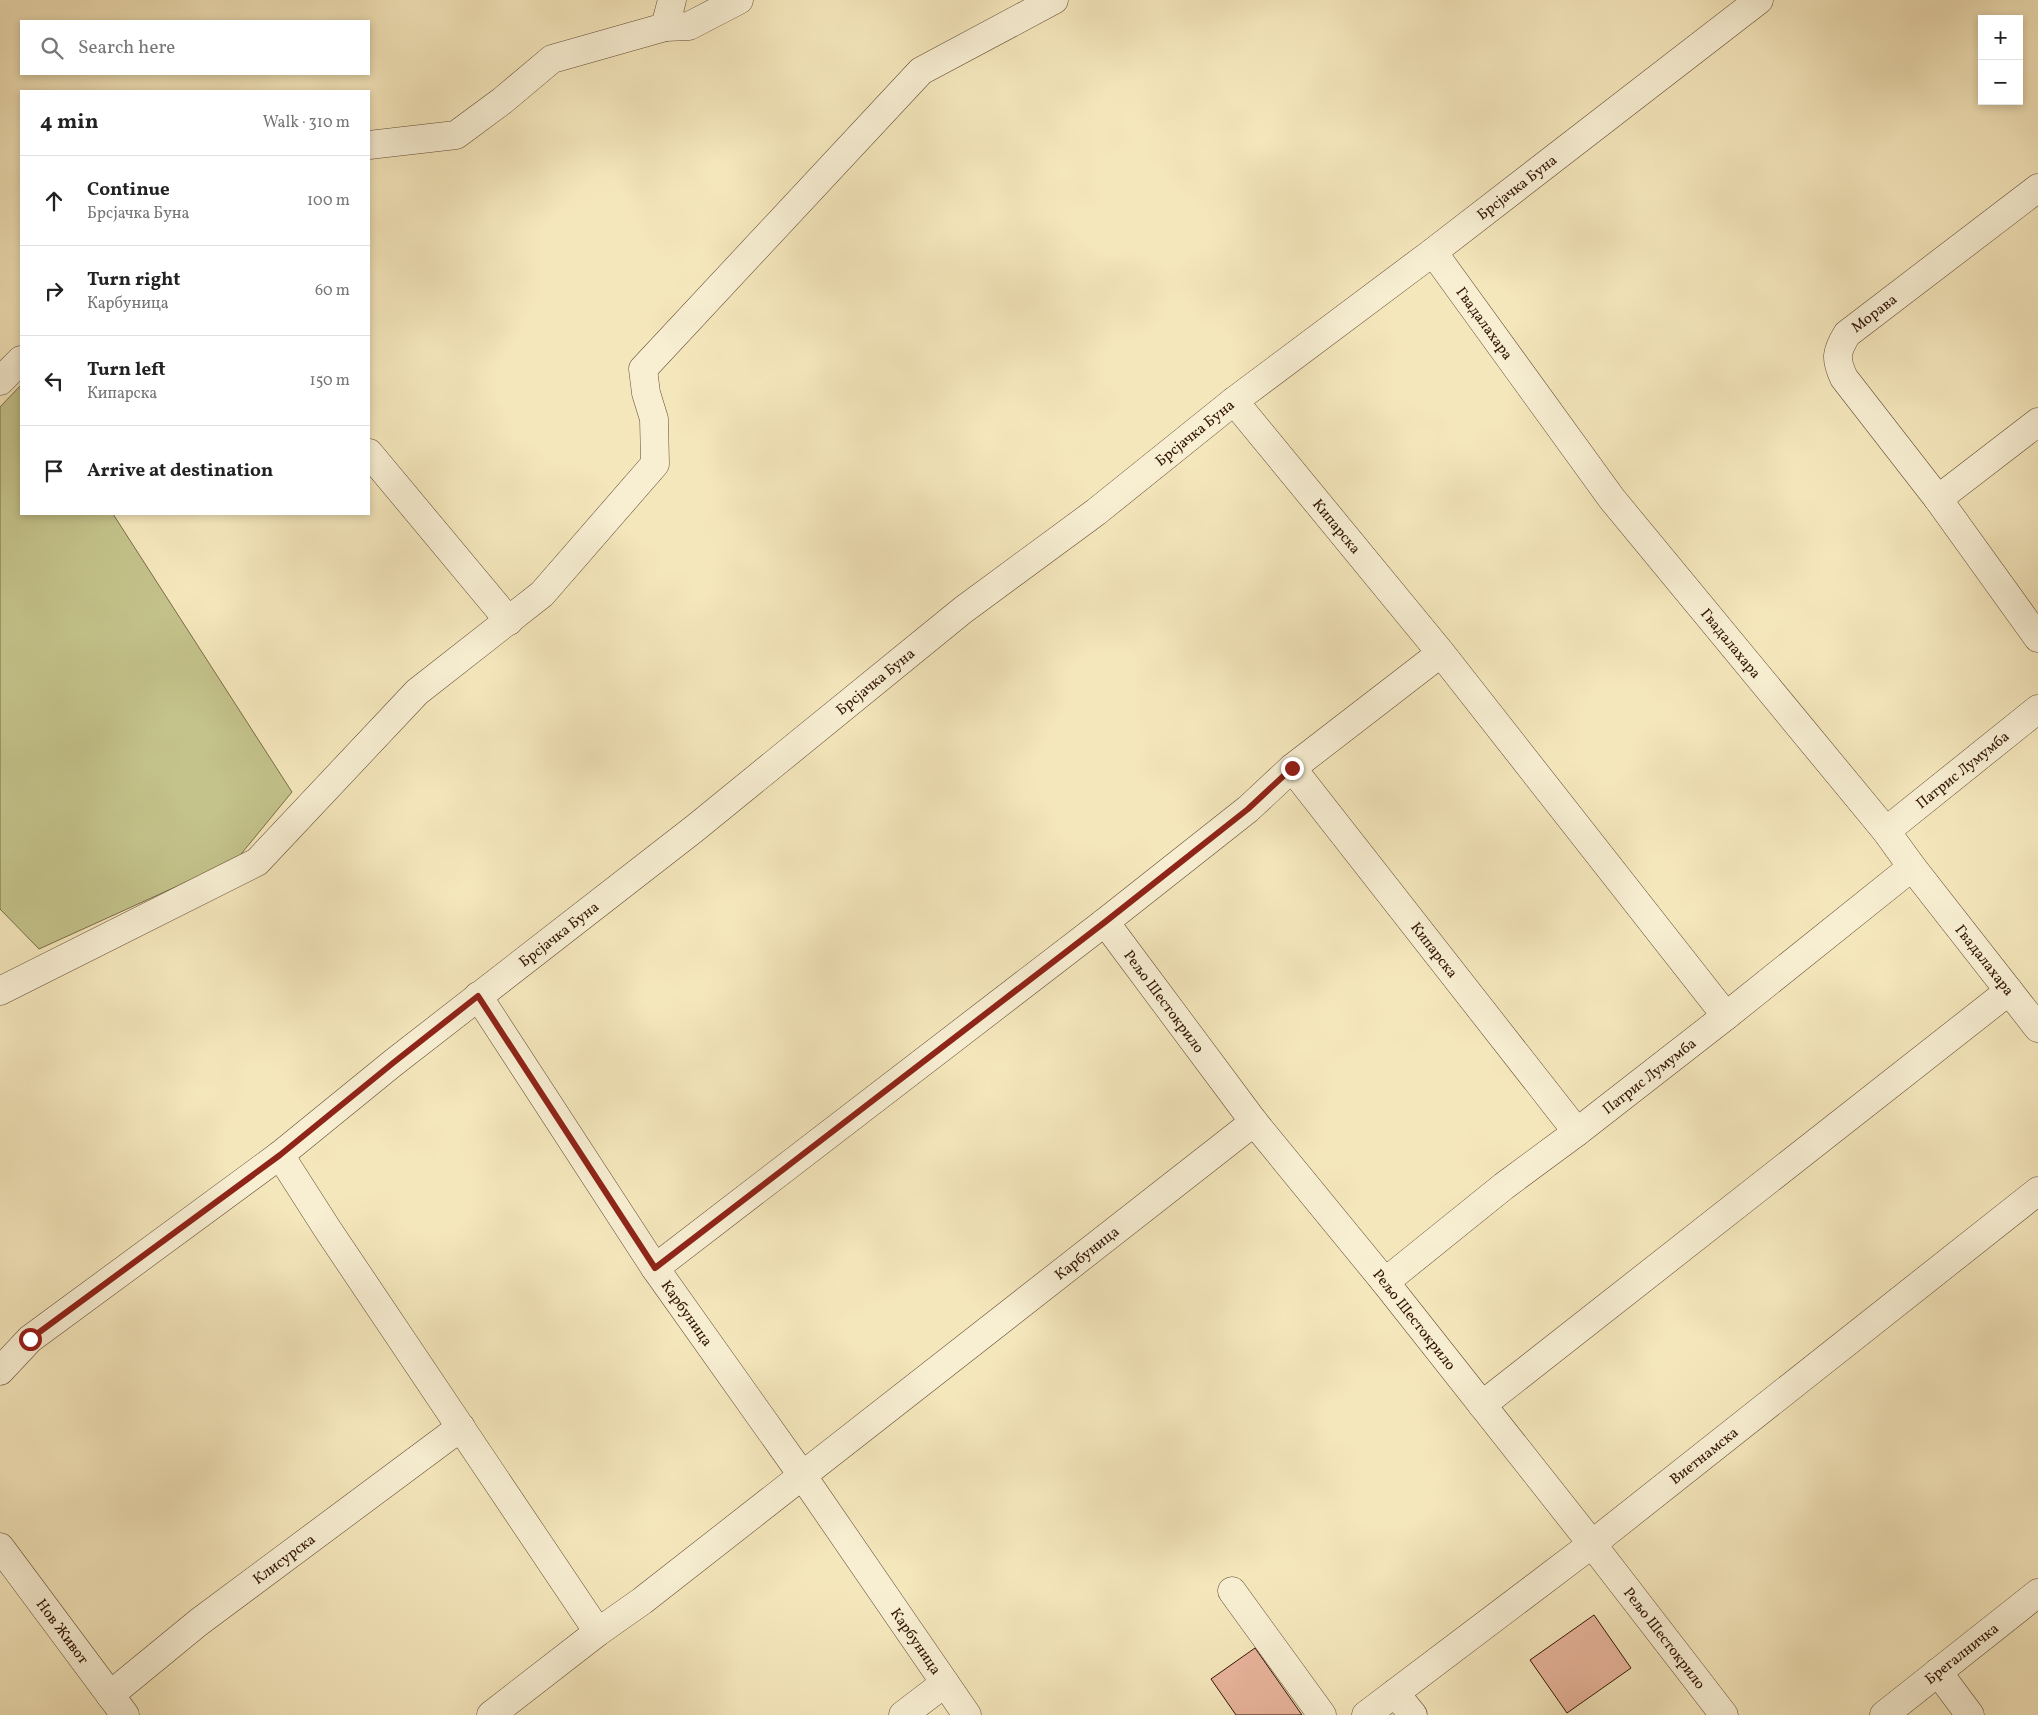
<!DOCTYPE html>
<html lang="en">
<head>
<meta charset="utf-8">
<style>
	:root { --surface:#fff; --page:#f2f2f2; --text:#222; --muted:#767676; --line:#e0e0e0 }
	body { margin:0; font-family:Vollkorn,serif; background:var(--page); color:var(--text) }
	.controls { position:absolute; right:15px; top:15px; display:grid; overflow:hidden; border-radius:0px; box-shadow:0 2px 8px #0003 }
	.controls button { width:45px; height:45px; display:grid; place-items:center; padding:0; border:0; border-bottom:1px solid var(--line); background:var(--surface); color:var(--text); font:25px sans-serif }
	.stop { position:absolute; width:15px; height:15px; margin:-11px; border:4px solid #8f2418; border-radius:50%; background:#fff }
	.stop.end { background:#8f2418; border-color:#fff; box-shadow:0 1px 5px #0008 }
	.list { margin:0; padding:0; list-style:none }
	h2 { display:flex; justify-content:space-between; align-items:center; height:65px; margin:0; padding:0 20px; font-size:21px }
	h2 small { font-size:16px; font-weight:400; color:var(--muted) }
	.list li { display:grid; grid-template-columns:32px 1fr auto; gap:15px; align-items:center; box-sizing:border-box; height:90px; padding:0 20px; border-top:1px solid var(--line) }
	.list b { display:block; font-size:19px; white-space:nowrap }
	.list p { margin:0; font-size:16px; white-space:nowrap; color:var(--muted) }
	.list em { font-size:16px; font-style:normal; color:var(--muted) }
	.icon { flex:none; width:28px; height:28px; fill:none; stroke:currentColor; stroke-width:2; stroke-linecap:round; stroke-linejoin:round }
	.map { position:relative; flex:none; width:2038px; height:1715px; overflow:hidden }
	.search { position:absolute; background:var(--surface); box-shadow:0 2px 8px #0003; left:20px; top:20px; width:350px; height:55px; display:flex; align-items:center; gap:12px; box-sizing:border-box; padding:0 18px; border-radius:0px; color:var(--muted); font-size:19px }
	.panel { position:absolute; background:var(--surface); box-shadow:0 2px 8px #0003; left:20px; top:90px; width:350px; height:425px; border-radius:0px }
	.map>svg:first-child { display:block }
	.green { fill:#c4c38b; stroke:#7a6c48 }
	.building { fill:#e9b59d; stroke:#311404 }
	.lines { fill:none; stroke-linecap:round; stroke-linejoin:round }
	.street-casing { stroke:#624932; stroke-width:29 }
	.street { stroke:#f8efd3; stroke-width:28 }
	.route { stroke:#8f2418; stroke-width:6 }
	.labels { text-anchor:middle; stroke-width:4.5; stroke-linejoin:round; paint-order:stroke }
	.street-label { font-size:15px; fill:#311404; stroke:#f8efd3 }
</style>
</head>
<body>
<div class="map">
<svg width="2038" height="1715" viewBox="0 0 2038 1715">
	<rect width="100%" height="100%" fill="#f5e7bc"/>
	<filter id="stains"><feTurbulence type="fractalNoise" baseFrequency=".004" numOctaves="4"/><feColorMatrix values="0 0 0 0 .2 0 0 0 0 .09 0 0 0 0 .02 0 0 0 .5 -.17"/></filter>
	<radialGradient id="worn" r=".72"><stop offset=".6" stop-color="#630" stop-opacity="0"/><stop offset="1" stop-color="#630" stop-opacity=".3"/></radialGradient>
	<path class="green" d="M21 385V514H113L292 792 237 859 39 949 0 909V407Z"/>
	<path class="building" d="M1594 1615 1631 1668 1567 1713 1530 1660Z
		M1255 1648 1302 1715H1236L1211 1679Z"/>
	<g class="lines">
		<g class="street-casing">
			<g id="street">
				<path d="M665 27 689 26 739 0"/>
				<path d="M369 145 456 135 502 101 552 59 665 27 672 0"/>
				<path d="M2038 188 1847 334C1836 352 1835 359 1844 378L1938 499 2038 638"/>
				<path id="s1" d="M1433 252 1612 499 1886 831 1912 867 2038 1028"/>
				<path d="M0 381 21 360"/>
				<path id="s2" d="M1234 401 1441 653 1726 1016"/>
				<path d="M369 453 509 621"/>
				<path d="M1938 499 2038 422"/>
				<path id="s3" d="M1292 768 1577 1132"/>
				<path id="s4" d="M1886 831 2038 709"/>
				<path id="s5" d="M1105 922 1254 1122 1385 1282 1592 1544 1724 1715"/>
				<path d="M0 991 257 862 417 692 542 594 655 464 654 419 646 393 643 369 921 71 1054 0"/>
				<path id="s6" d="M478 996 655 1268 802 1475 967 1715"/>
				<path d="M280 1155 328 1230 598 1632"/>
				<path d="M655 1268 1105 922 1248 809 1292 768 1441 653"/>
				<path id="s7" d="M1385 1282 1504 1186 1577 1132 1726 1016 1912 867"/>
				<path id="s8" d="M0 1371 30 1339 280 1155 393 1063 694 829 963 610 1096 512 1234 401 1433 252 1759 0"/>
				<path d="M1482 1405 2009 991"/>
				<path id="s9" d="M0 1547 125 1715"/>
				<path d="M1232 1591 1322 1715"/>
				<path d="M1938 1672 1970 1715"/>
				<path d="M1395 1693 1413 1715"/>
				<path id="s10" d="M110 1695 199 1622 461 1427"/>
				<path id="s11" d="M491 1715 598 1632 642 1601 1254 1122"/>
				<path d="M903 1715 945 1683"/>
				<path id="s12" d="M1366 1715 1592 1544 2038 1191"/>
				<path id="s13" d="M1884 1715 2038 1593"/>
			</g>
		</g>
		<use href="#street" class="street"/>
	</g>
	<g class="lines">
		<path class="route" d="M30 1339 280 1155 393 1063 478 996 655 1268 1105 922 1248 809 1292 768"/>
	</g>
	<g class="labels">
		<g class="street-label">
			<text dy="5" stroke="none"><textPath href="#s8" startOffset="1925">Брсјачка Буна</textPath></text>
			<text transform="translate(1874 313) rotate(-37)" y="5">Морава</text>
			<text dy="5" stroke="none"><textPath href="#s1" startOffset="88">Гвадалахара</textPath></text>
			<text dy="5" stroke="none"><textPath href="#s8" startOffset="1520">Брсјачка Буна</textPath></text>
			<text dy="5" stroke="none"><textPath href="#s2" startOffset="162">Кипарска</textPath></text>
			<text dy="5" stroke="none"><textPath href="#s1" startOffset="492">Гвадалахара</textPath></text>
			<text dy="5" stroke="none"><textPath href="#s8" startOffset="1115">Брсјачка Буна</textPath></text>
			<text dy="5" stroke="none"><textPath href="#s4" startOffset="98">Патрис Лумумба</textPath></text>
			<text dy="5" stroke="none"><textPath href="#s8" startOffset="710">Брсјачка Буна</textPath></text>
			<text dy="5" stroke="none"><textPath href="#s3" startOffset="231">Кипарска</textPath></text>
			<text dy="5" stroke="none"><textPath href="#s1" startOffset="898">Гвадалахара</textPath></text>
			<text dy="5" stroke="none"><textPath href="#s5" startOffset="99">Рељо Шестокрило</textPath></text>
			<text dy="5" stroke="none"><textPath href="#s7" startOffset="335">Патрис Лумумба</textPath></text>
			<text dy="5" stroke="none"><textPath href="#s11" startOffset="754">Карбуница</textPath></text>
			<text dy="5" stroke="none"><textPath href="#s6" startOffset="380">Карбуница</textPath></text>
			<text dy="5" stroke="none"><textPath href="#s5" startOffset="504">Рељо Шестокрило</textPath></text>
			<text dy="5" stroke="none"><textPath href="#s12" startOffset="426">Виетнамска</textPath></text>
			<text dy="5" stroke="none"><textPath href="#s10" startOffset="221">Клисурска</textPath></text>
			<text dy="5" stroke="none"><textPath href="#s9" startOffset="105">Нов Живот</textPath></text>
			<text dy="5" stroke="none"><textPath href="#s5" startOffset="909">Рељо Шестокрило</textPath></text>
			<text dy="5" stroke="none"><textPath href="#s6" startOffset="780">Карбуница</textPath></text>
			<text dy="5" stroke="none"><textPath href="#s13" startOffset="99">Брегалничка</textPath></text>
		</g>
	</g>
	<rect width="100%" height="100%" filter="url(#stains)"/>
	<rect width="100%" height="100%" fill="url(#worn)"/>
</svg>
<div class="controls">
<button>+</button>
<button>−</button>
</div>
<div class="stop" style="left:30px;top:1339px"></div>
<div class="stop end" style="left:1292px;top:768px"></div>
<div class="search"><svg class="icon" aria-label="search" viewBox="0 0 24 24"><circle cx="10" cy="10" r="6"/><path d="M15 15l6 6"/></svg>Search here</div>
<section class="panel">
<h2>4 min<small>Walk · 310 m</small></h2>
<ul class="list">
<li><svg class="icon" aria-label="ahead" viewBox="0 0 24 24"><path d="M12 20V5M6 11l6-6 6 6"/></svg><div><b>Continue</b><p>Брсјачка Буна</p></div><em>100 m</em></li>
<li><svg class="icon" aria-label="right" viewBox="0 0 24 24"><path d="M7 20v-9h11M14 6l5 5-5 5"/></svg><div><b>Turn right</b><p>Карбуница</p></div><em>60 m</em></li>
<li><svg class="icon" aria-label="left" viewBox="0 0 24 24"><path d="M17 20v-9H6M10 6l-5 5 5 5"/></svg><div><b>Turn left</b><p>Кипарска</p></div><em>150 m</em></li>
<li><svg class="icon" aria-label="arrive" viewBox="0 0 24 24"><path d="M6 21V4h12l-3 4 3 4H6"/></svg><div><b>Arrive at destination</b></div></li>
</ul>
</section>
</div>
</body>
</html>
